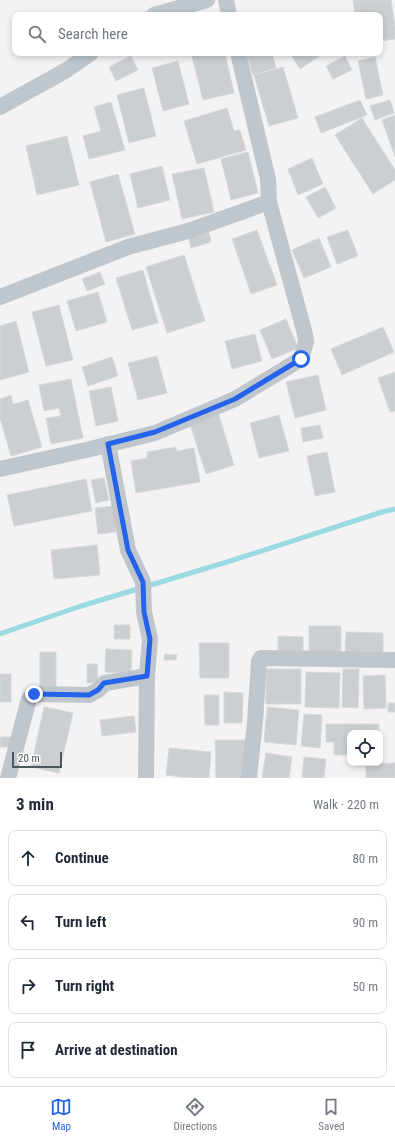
<!DOCTYPE html>
<html lang="en">
<head>
<meta charset="utf-8">
<style>
	:root { --surface:#fff; --page:#f2f2f3; --text:#1f2937; --muted:#747a83; --line:#e0e1e3; --accent:#2563eb }
	body { margin:0; font-family:"Roboto Condensed",sans-serif; background:var(--page); color:var(--text) }
	.controls { position:absolute; right:12px; bottom:12px; display:grid; overflow:hidden; border-radius:8px; box-shadow:0 2px 6px #0003 }
	.controls button { width:36px; height:36px; display:grid; place-items:center; padding:0; border:0; border-bottom:1px solid var(--line); background:var(--surface); color:var(--text); font:20px sans-serif }
	.scale { position:absolute; left:12px; bottom:10px; width:50px; box-sizing:border-box; padding-left:4px; border:2px solid #4c565d; border-top:0; font-size:11px; line-height:14px; white-space:nowrap; color:#4c565d; -webkit-text-stroke:3px #fff; paint-order:stroke }
	.stop { position:absolute; width:12px; height:12px; margin:-9px; border:3px solid #2563eb; border-radius:50%; background:#fff }
	.stop.end { background:#2563eb; border-color:#fff; box-shadow:0 1px 4px #0008 }
	.list { margin:0; padding:0; list-style:none }
	h2 { display:flex; justify-content:space-between; align-items:center; height:52px; margin:0; padding:0 16px; font-size:17px }
	h2 small { font-size:13px; font-weight:400; color:var(--muted) }
	.list li { display:grid; grid-template-columns:26px 1fr auto; gap:12px; align-items:center; box-sizing:border-box; height:56px; margin:0 8px 8px; padding:0 8px; border:1px solid var(--line); border-radius:8px }
	.list b { display:block; font-size:15px; white-space:nowrap }
	.list em { font-size:13px; font-style:normal; color:var(--muted) }
	.icon { flex:none; width:22px; height:22px; fill:none; stroke:currentColor; stroke-width:2; stroke-linecap:round; stroke-linejoin:round }
	.map { position:relative; flex:none; width:395px; height:778px; overflow:hidden }
	.search { position:absolute; background:var(--surface); box-shadow:0 2px 6px #0003; left:12px; right:12px; top:12px; height:44px; display:flex; align-items:center; gap:10px; box-sizing:border-box; padding:0 14px; border-radius:8px; color:var(--muted); font-size:15px }
	.sheet { height:308px; background:var(--surface) }
	nav { display:flex; justify-content:space-around; align-items:center; box-sizing:border-box; height:56px; border-top:1px solid var(--line); background:var(--surface); font-size:11px; color:var(--muted) }
	nav a { display:grid; justify-items:center; gap:2px }
	nav .on { color:var(--accent) }
	.map>svg:first-child { display:block }
	.lines { fill:none; stroke-linecap:round; stroke-linejoin:round }
	.stream { stroke:#9adae2; stroke-width:5 }
	.building { fill:#cccfd2; stroke:#d7d9dc }
	.street { stroke:#bfc7cc; stroke-width:16 }
	.route { stroke:#2563eb; stroke-width:5 }
</style>
</head>
<body>
<div class="map">
<svg width="395" height="778" viewBox="0 0 395 778">
	<rect width="100%" height="100%" fill="#f4f2f2"/>
	<g class="lines">
		<path class="stream" d="M0 634 78 607 227 562 382 512 395 509"/>
	</g>
	<path class="building" d="M353 0H391L395 27V39L380 41V15H355Z
		M191 53H225L234 93 203 100Z
		M246 53H272L276 68 253 75Z
		M290 53H324L300 69Z
		M131 56 138 70 116 81 109 67Z
		M345 56 352 70 333 79 326 66Z
		M375 57 383 95 366 99 358 61Z
		M178 61 189 104 163 111 152 68Z
		M283 67 298 118 269 126 254 75Z
		M144 88 156 136 129 143 117 95Z
		M360 100 367 115 321 133 315 117Z
		M390 100 394 113 375 120 370 106Z
		M111 102 125 150 89 159 83 136 101 131 94 107Z
		M227 108 234 131 240 130 246 150 197 164 184 121Z
		M395 115V157L382 120Z
		M362 118 395 170V180L373 194 335 135Z
		M67 136 79 185 37 195 26 146Z
		M248 152 258 193 231 200 221 159Z
		M312 158 323 184 298 195 288 169Z
		M162 166 170 200 138 208 130 174Z
		M204 168 214 212 182 219 172 174Z
		M118 174 135 234 106 242 90 182Z
		M325 187 336 208 318 218 306 197Z
		M208 229 211 242 191 248 188 235Z
		M257 230 277 285 251 294 232 239Z
		M348 230 358 256 337 264 327 237Z
		M319 238 331 267 304 278 292 250Z
		M184 255 205 321 167 333 146 267Z
		M143 270 158 323 132 330 116 278Z
		M100 272 105 284 87 291 82 279Z
		M98 292 107 322 76 331 67 301Z
		M59 305 73 360 46 366 32 312Z
		M286 319 298 348 272 359 260 330Z
		M16 321 29 372 0 380V326Z
		M383 327 394 352 342 375 331 349Z
		M255 334 262 361 232 369 225 341Z
		M157 356 167 393 138 400 128 363Z
		M112 357 118 376 88 386 82 367Z
		M395 372V411L390 412 378 378Z
		M318 375 326 410 295 418 286 382Z
		M71 379 83 438 51 444 46 418 61 416 59 408 44 411 39 385Z
		M111 387 118 421 96 426 89 391Z
		M11 395 13 404 28 400 42 447 11 456 0 418V399Z
		M218 412 234 465 206 474 189 421Z
		M279 415 289 451 259 458 250 423Z
		M320 425 323 438 303 442 301 428Z
		M176 447 177 451 194 448 200 482 136 493 131 461 147 458V452Z
		M327 452 335 492 315 496 307 456Z
		M104 478 109 500 96 503 91 480Z
		M86 479 92 511 14 526 7 495Z
		M113 506 116 532 98 534 95 508Z
		M97 545 100 575 54 579 51 550Z
		M114 625H130V639H114Z
		M309 626H341V652H309Z
		M346 632 383 633V658H345Z
		M278 636 303 637V651H278Z
		M199 643H229V678H200Z
		M106 649 132 650 131 673 105 672Z
		M40 652H56V690H40Z
		M165 654 177 655 176 660H164Z
		M87 664H97L98 683H87Z
		M266 669H301V704H266Z
		M343 669H359L358 708 342 707Z
		M306 672 340 673 339 708 305 707Z
		M0 674H11V702H0Z
		M385 675 386 708 364 709 363 676Z
		M224 692 243 693 242 723H224Z
		M204 695H219V725H205Z
		M388 703H395V712H388Z
		M44 707 73 713 59 773 31 767Z
		M267 707 299 710 296 745 264 742Z
		M304 714 322 715 320 748 301 746Z
		M134 716 136 732 102 736 100 720Z
		M326 724H379V733H350V755H334V742H326Z
		M0 737H13V747H0Z
		M215 740H246V778H216Z
		M169 748 211 752 209 778H192L166 775Z
		M266 753 292 757 289 778H262Z
		M304 757 326 759 324 778H302Z
		M395 763V778H366V764Z"/>
	<g class="lines">
		<path class="street" d="M226 0 229 15
			M154 15 207 0
			M0 107 65 71 91 53
			M0 297 128 247 188 231 269 202 268 179 238 53
			M108 444 128 550 143 582 144 612 150 639 147 676 146 778
			M0 469 86 450 155 433 235 399 301 359 306 342 305 334 269 202
			M8 778 29 699 34 694 89 695 98 690 105 683 147 676
			M249 778 255 722 259 661 261 658 395 660"/>
	</g>
	<g class="lines">
		<path class="route" d="M34 694 89 695 98 690 104 683 147 676 150 639 144 612 143 582 128 550 108 444 155 432 235 399 301 359"/>
	</g>
</svg>
<div class="controls">
<button><svg class="icon" aria-label="locate" viewBox="0 0 24 24"><circle cx="12" cy="12" r="6"/><path d="M12 2v4M12 18v4M2 12h4M18 12h4"/></svg></button>
</div>
<div class="scale">20 m</div>
<div class="stop" style="left:301px;top:359px"></div>
<div class="stop end" style="left:34px;top:694px"></div>
<div class="search"><svg class="icon" aria-label="search" viewBox="0 0 24 24"><circle cx="10" cy="10" r="6"/><path d="M15 15l6 6"/></svg>Search here</div>
</div>
<section class="sheet">
<h2>3 min<small>Walk · 220 m</small></h2>
<ul class="list">
<li><svg class="icon" aria-label="ahead" viewBox="0 0 24 24"><path d="M12 20V5M6 11l6-6 6 6"/></svg><div><b>Continue</b></div><em>80 m</em></li>
<li><svg class="icon" aria-label="left" viewBox="0 0 24 24"><path d="M17 20v-9H6M10 6l-5 5 5 5"/></svg><div><b>Turn left</b></div><em>90 m</em></li>
<li><svg class="icon" aria-label="right" viewBox="0 0 24 24"><path d="M7 20v-9h11M14 6l5 5-5 5"/></svg><div><b>Turn right</b></div><em>50 m</em></li>
<li><svg class="icon" aria-label="arrive" viewBox="0 0 24 24"><path d="M6 21V4h12l-3 4 3 4H6"/></svg><div><b>Arrive at destination</b></div></li>
</ul>
</section>
<nav>
<a class="on"><svg class="icon" aria-label="map" viewBox="0 0 24 24"><path d="M3 6l6-2 6 2 6-2v14l-6 2-6-2-6 2zM9 4v14M15 6v14"/></svg>Map</a>
<a><svg class="icon" aria-label="directions" viewBox="0 0 24 24"><path d="M12 3l9 9-9 9-9-9zM9 14v-3h6M13 9l2 2-2 2"/></svg>Directions</a>
<a><svg class="icon" aria-label="saved" viewBox="0 0 24 24"><path d="M7 4h10v16l-5-4-5 4z"/></svg>Saved</a>
</nav>
</body>
</html>
